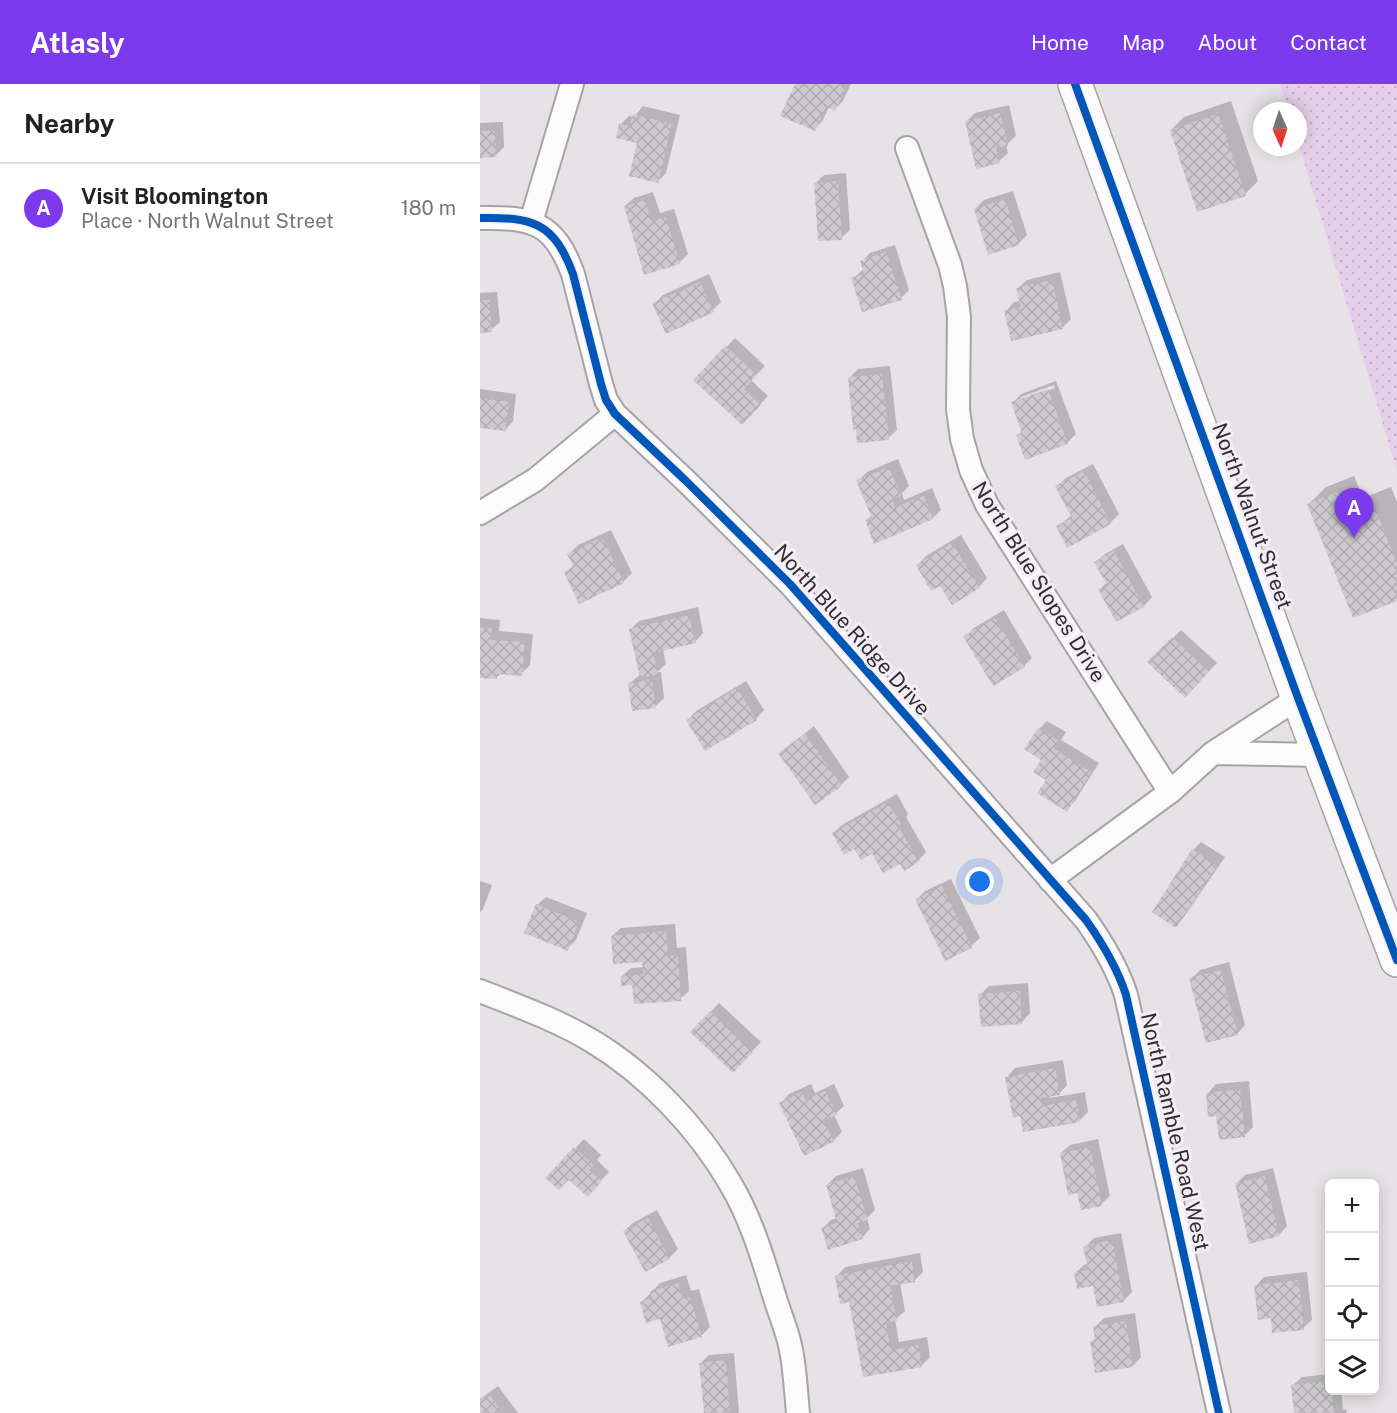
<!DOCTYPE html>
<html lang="en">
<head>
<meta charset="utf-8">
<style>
	:root { --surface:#fff; --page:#f6f6f6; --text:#222; --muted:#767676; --line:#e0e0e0; --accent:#7c3aed }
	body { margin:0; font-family:"Public Sans",sans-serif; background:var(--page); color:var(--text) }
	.controls { position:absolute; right:18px; bottom:18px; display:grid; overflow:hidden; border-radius:9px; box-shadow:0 3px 15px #0003 }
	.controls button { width:54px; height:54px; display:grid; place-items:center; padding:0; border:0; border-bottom:2px solid var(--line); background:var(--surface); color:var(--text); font:30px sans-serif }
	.compass { position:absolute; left:773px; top:18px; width:54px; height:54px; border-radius:50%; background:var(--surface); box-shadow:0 3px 15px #0003; rotate:177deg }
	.you { position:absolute; left:500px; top:798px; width:21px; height:21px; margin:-15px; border:4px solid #fff; border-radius:50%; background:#1a73e8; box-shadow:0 0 0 9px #1a73e833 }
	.badge { display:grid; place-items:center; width:39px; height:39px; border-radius:50%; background:var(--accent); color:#fff; font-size:20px; font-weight:700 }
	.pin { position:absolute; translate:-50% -50px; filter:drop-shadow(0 2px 3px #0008) }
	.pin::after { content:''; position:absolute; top:32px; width:21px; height:18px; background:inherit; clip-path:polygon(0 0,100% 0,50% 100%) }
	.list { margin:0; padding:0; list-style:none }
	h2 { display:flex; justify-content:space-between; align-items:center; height:78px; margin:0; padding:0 24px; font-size:26px }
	h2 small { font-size:20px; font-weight:400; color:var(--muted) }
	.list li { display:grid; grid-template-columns:39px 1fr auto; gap:18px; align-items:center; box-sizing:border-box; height:90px; padding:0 24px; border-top:2px solid var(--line) }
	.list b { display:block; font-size:22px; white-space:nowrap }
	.list p { margin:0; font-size:20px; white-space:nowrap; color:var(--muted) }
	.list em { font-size:20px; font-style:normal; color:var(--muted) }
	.icon { flex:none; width:33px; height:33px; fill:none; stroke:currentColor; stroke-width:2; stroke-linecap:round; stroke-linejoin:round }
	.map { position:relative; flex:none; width:917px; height:1329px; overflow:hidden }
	header { display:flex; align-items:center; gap:36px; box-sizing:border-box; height:84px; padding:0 30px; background:var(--accent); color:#fff }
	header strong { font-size:28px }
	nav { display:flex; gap:33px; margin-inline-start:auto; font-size:21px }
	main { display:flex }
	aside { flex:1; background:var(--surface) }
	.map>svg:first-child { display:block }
	.park { fill:url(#park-dots) }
	.shadow { fill:#0003; fill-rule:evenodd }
	.building { fill:url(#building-cross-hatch) }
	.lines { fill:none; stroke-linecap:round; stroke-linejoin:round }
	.minor-casing { stroke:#a7a4a7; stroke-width:26 }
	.primary-casing { stroke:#a7a4a7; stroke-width:36 }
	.minor { stroke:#fbfbfb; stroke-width:22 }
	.primary { stroke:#fbfbfb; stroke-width:33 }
	.cycleway-casing { stroke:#f4edf6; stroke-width:11 }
	.cycleway { stroke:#0057b8; stroke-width:8 }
	.labels { text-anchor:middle; stroke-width:6; stroke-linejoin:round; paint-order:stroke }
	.street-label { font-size:21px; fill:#312e31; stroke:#f4edf6 }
</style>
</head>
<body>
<header>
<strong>Atlasly</strong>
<nav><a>Home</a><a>Map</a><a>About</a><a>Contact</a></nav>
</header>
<main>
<aside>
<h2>Nearby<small></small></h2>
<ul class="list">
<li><span class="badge">A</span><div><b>Visit Bloomington</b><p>Place · North Walnut Street</p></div><em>180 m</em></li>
</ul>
</aside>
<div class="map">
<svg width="917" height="1329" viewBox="0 0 917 1329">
	<defs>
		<pattern id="park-dots" width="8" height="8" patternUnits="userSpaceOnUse" patternTransform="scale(1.5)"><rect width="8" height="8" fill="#e6cfea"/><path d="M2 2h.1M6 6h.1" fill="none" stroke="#c6b2c9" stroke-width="1.8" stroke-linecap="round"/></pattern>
		<pattern id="building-cross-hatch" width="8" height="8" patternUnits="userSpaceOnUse" patternTransform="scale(1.5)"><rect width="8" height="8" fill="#cdcacd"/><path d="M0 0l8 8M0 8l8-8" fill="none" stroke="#b0aeb0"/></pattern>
	</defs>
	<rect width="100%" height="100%" fill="#e6e2e6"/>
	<path class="park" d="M800 0H917V387L818 58V27H809Z"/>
	<path class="shadow" d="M316 0H371L363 17 355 25 349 23 343 36 335 45Z
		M751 17 778 97 765 110 691 46 704 33Z
		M529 21 536 52 526 61 528 69 519 77 486 38 495 29Z
		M163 22 200 31 186 89 177 98 159 58 141 40 149 32 154 33Z
		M23 38 24 63 16 71 0 72V39Z
		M366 89 370 146 361 154 336 99 344 91Z
		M533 107 547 151 538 160 495 125 504 116Z
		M173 108 180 129 194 125 208 170 199 179 145 122 154 114Z
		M415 161 429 206 421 214 373 194 384 185 382 178 390 169Z
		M580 188 591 235 582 244 526 227 534 218 541 217 538 204 547 196Z
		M229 190 241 218 233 226 174 220 183 211Z
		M17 208 20 238 11 246 0 247V209Z
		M255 254 285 282 271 296 288 312 262 339 215 296Z
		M410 282 417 346 408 354 369 294 378 285Z
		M576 297 596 350 587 359 538 351 543 346 533 319 541 310ZM574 301 575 304 541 316V313Z
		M0 305 36 310 33 337 25 346 0 343Z
		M418 375 429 402 422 409 424 416 452 404 461 426 453 434 386 437 392 431 378 397 387 388Z
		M613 380 639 430 630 439 577 443 592 431 577 402 586 394Z
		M874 392 883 414 911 403 917 418V515L829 420 846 403Z
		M131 446 152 489 143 498 86 489 94 480 89 470 98 461Z
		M481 451 507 494 499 503 461 500 438 481 446 472Z
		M643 460 672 513 664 522 637 536 620 505 627 498 616 478 625 470Z
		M218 523 223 549 215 558 183 566 186 580 177 588H181L184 614 176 622 150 599 161 590 150 546 159 537Z
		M524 526 552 574 544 582 485 553 494 544Z
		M0 534 20 536 19 547 53 550 50 581 41 590 22 589 16 594 0 592Z
		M701 546 737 579 705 612 669 578Z
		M266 597 284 626 276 635 208 636 216 627Z
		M567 637 586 648 581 656 619 679 595 717 586 726 568 696 559 645Z
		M334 642 369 693 361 701 300 669Z
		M417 710 428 730 426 733 446 768 438 777H420L375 763 353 750 362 741Z
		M721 758 745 773 704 833 696 842 713 766Z
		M471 795 500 854 491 862 465 875 437 815 445 807Z
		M0 797 12 801 3 825 0 828Z
		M66 813 107 829 96 856 87 865 57 821Z
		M195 840 197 864 206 863 209 907 200 915 153 900 142 892 151 884 164 883V876L132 852 141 844Z
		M749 878 765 941 757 950 711 895 720 886Z
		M548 899 550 929 542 938 500 911 509 902Z
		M239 919 281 958 253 987 212 948Z
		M583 976 587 1001 579 1010 570 1011V1014L605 1008 608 1028 600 1036 544 1047 541 1031 527 993 535 984Z
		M769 997 773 1043 764 1052 738 1030 728 1009 736 1000Z
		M331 1000 335 1009 354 1000 364 1022 354 1031 362 1048 353 1057 301 1019 309 1010Z
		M104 1055 121 1071 117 1076 129 1088 116 1102 89 1094H68Z
		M618 1055 630 1112 621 1120 599 1108 581 1069 590 1061Z
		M383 1084 395 1126 387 1134 390 1145 382 1154 343 1144 351 1136 357 1134 347 1101 356 1092Z
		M793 1084 807 1142 799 1151 756 1100 765 1091Z
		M177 1126 198 1165 189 1174 144 1147 153 1139Z
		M641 1149 652 1208 643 1217 595 1189 604 1181 608 1180 605 1163 614 1154Z
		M440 1169 443 1188 435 1196 420 1199 425 1227 415 1236 419 1258 447 1253 450 1273 442 1281 385 1292 371 1216 357 1192 365 1183Z
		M827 1188 832 1236 823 1244 792 1232 776 1202 784 1193Z
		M206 1191 211 1207 219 1205 230 1243 221 1252 181 1233 162 1218 180 1199Z
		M655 1229 661 1273 653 1282 612 1258 616 1253 615 1243 624 1234Z
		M254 1269 259 1329H225L221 1279 229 1271Z
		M850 1290V1306H861L863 1326 866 1325 867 1329H816L813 1301 822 1293Z
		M18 1302 38 1329H0V1315Z"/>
	<path class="building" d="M315 0H358L366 3 355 27 346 23 335 47 300 32Z
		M520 29 528 62 516 64 520 79 496 85 485 37Z
		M153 30 192 40 178 99 149 92 157 59 136 54 139 40 150 42Z
		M738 30 766 112 717 128 690 46Z
		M15 46 16 73 0 74V47Z
		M358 97 362 156 338 157 334 99Z
		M525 115 539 161 508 171 494 125Z
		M165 116 171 137 186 133 200 180 164 191 144 122Z
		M406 168 422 216 382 228 371 194 384 190 380 177Z
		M572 196 583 245 531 257 524 227 541 223 536 204Z
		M220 198 234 228 186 250 172 219Z
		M0 216H9L12 248 0 249Z
		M245 262 277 291 264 305 281 321 262 341 213 296Z
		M402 290 409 356 377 359 376 345 373 346 368 293Z
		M568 305 588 360 545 376 536 351 542 349 531 318Z
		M0 314 29 318 25 347 0 344Z
		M409 383 421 412 412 415 415 423 444 412 453 435 394 460 385 436 392 434 376 396Z
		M604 387 631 440 587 464 576 442 592 434 575 402Z
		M857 408 866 430 893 419 917 479V517L873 534 827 420Z
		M122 453 144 499 99 520 84 488 94 483 87 470Z
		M472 459 500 504 472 521 460 502 451 507 436 481Z
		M634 467 664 523 636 538 618 505 627 501 614 478Z
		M209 531 216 559 173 569 178 590 160 594 149 545Z
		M515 534 545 583 513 602 483 552Z
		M0 543 12 544 11 556 45 558 42 592 17 590V595L0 594Z
		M692 553 729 588 705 614 667 578Z
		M172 596 176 624 152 627 148 599Z
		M257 604 277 636 225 667 206 636Z
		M558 644 579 657 574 665 611 688 587 728 557 709 566 696 553 688 561 676 544 665Z
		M325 650 362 702 335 721 298 669Z
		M408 718 421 740 418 742 439 778 424 787 420 780 403 789 392 770 381 776 374 765 364 771 352 749Z
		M712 765 737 782 696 844 672 828Z
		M462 802 492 864 465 877 435 815Z
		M56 820 99 838 88 867 44 849Z
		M186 847 188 872 198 871 201 917 154 920 152 901 141 902V892L164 890 162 878 133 880 131 852Z
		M741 886 758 951 726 959 709 894Z
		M540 907 542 940 501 943 498 910Z
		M230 927 273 968 253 989 210 948Z
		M575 984 580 1011 561 1014 562 1022 596 1016 600 1038 543 1048 540 1032 533 1034 525 993Z
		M760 1005 765 1053 739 1056 736 1032 728 1033 726 1009Z
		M345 1007 357 1031 344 1037 354 1058 324 1072 299 1019 322 1008 326 1016Z
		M94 1063 114 1081 109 1086 122 1097 108 1113 89 1096 79 1106 65 1094Z
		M610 1063 622 1122 601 1126 597 1109 588 1111 580 1069Z
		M374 1092 388 1136 378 1139 383 1155 348 1166 341 1144 357 1139 346 1101Z
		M785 1092 799 1152 769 1160 755 1099Z
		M168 1134 190 1175 165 1188 143 1147Z
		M632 1156 644 1218 617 1223 613 1202 597 1205 594 1189 608 1186 603 1162Z
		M432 1177 435 1198 410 1202 417 1237 406 1239 411 1266 438 1261 442 1283 383 1293 369 1218 360 1220 355 1192Z
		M819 1196 824 1246 792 1249 791 1234 778 1236 774 1201Z
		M198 1199 202 1215 210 1213 222 1253 188 1263 180 1235 166 1239 160 1218 172 1214 170 1207Z
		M646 1237 653 1283 615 1289 610 1257 615 1256 613 1242Z
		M246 1276 250 1329H224L219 1279Z
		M850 1297 854 1329H814L811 1301Z
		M9 1310 23 1329H0V1316Z"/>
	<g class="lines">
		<g class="minor-casing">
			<path id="minor" d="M427 64 470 181 475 202 479 233 478 325 482 355 491 386 507 421 690 708
				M0 134C52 133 74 138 93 190L121 300 126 316 135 330 205 396 310 500 606 836C623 860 637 883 646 911L739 1329
				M51 138 92 0
				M0 429 55 396 135 330
				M733 669 841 671
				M570 796 690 708 733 669 818 614
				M0 907C38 922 77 936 112 957 167 990 218 1044 250 1099 271 1134 283 1175 295 1214 300 1231 308 1248 311 1266 315 1286 316 1308 318 1329"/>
		</g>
		<g class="primary-casing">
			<path id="primary" d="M595 0 818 614 917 876"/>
		</g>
		<use href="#minor" class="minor"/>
		<use href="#primary" class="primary"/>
		<g class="cycleway-casing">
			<path id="cycleway" d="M595 0 818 614 917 876
				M0 134C52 133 74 138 93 190L121 300 126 316 135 330 205 396 310 500 606 836C623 860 637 883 646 911L739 1329"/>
		</g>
		<use href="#cycleway" class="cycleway"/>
	</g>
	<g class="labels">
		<g class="street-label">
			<text transform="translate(772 432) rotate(70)" y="7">North Walnut Street</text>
			<text transform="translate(559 498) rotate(58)" y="7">North Blue Slopes Drive</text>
			<text transform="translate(372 546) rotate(48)" y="7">North Blue Ridge Drive</text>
			<text transform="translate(695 1048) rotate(77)" y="7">North Ramble Road West</text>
		</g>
	</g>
</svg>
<div class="controls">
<button>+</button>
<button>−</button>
<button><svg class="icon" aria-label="locate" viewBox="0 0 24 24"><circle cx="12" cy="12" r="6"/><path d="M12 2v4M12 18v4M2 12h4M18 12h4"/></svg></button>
<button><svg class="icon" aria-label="layers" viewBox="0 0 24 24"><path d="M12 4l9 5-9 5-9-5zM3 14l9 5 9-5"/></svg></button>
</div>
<svg class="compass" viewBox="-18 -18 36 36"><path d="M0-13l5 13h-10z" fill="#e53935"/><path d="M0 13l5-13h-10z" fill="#767676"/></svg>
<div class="you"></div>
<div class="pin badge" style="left:874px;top:454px">A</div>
</div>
</main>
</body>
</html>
